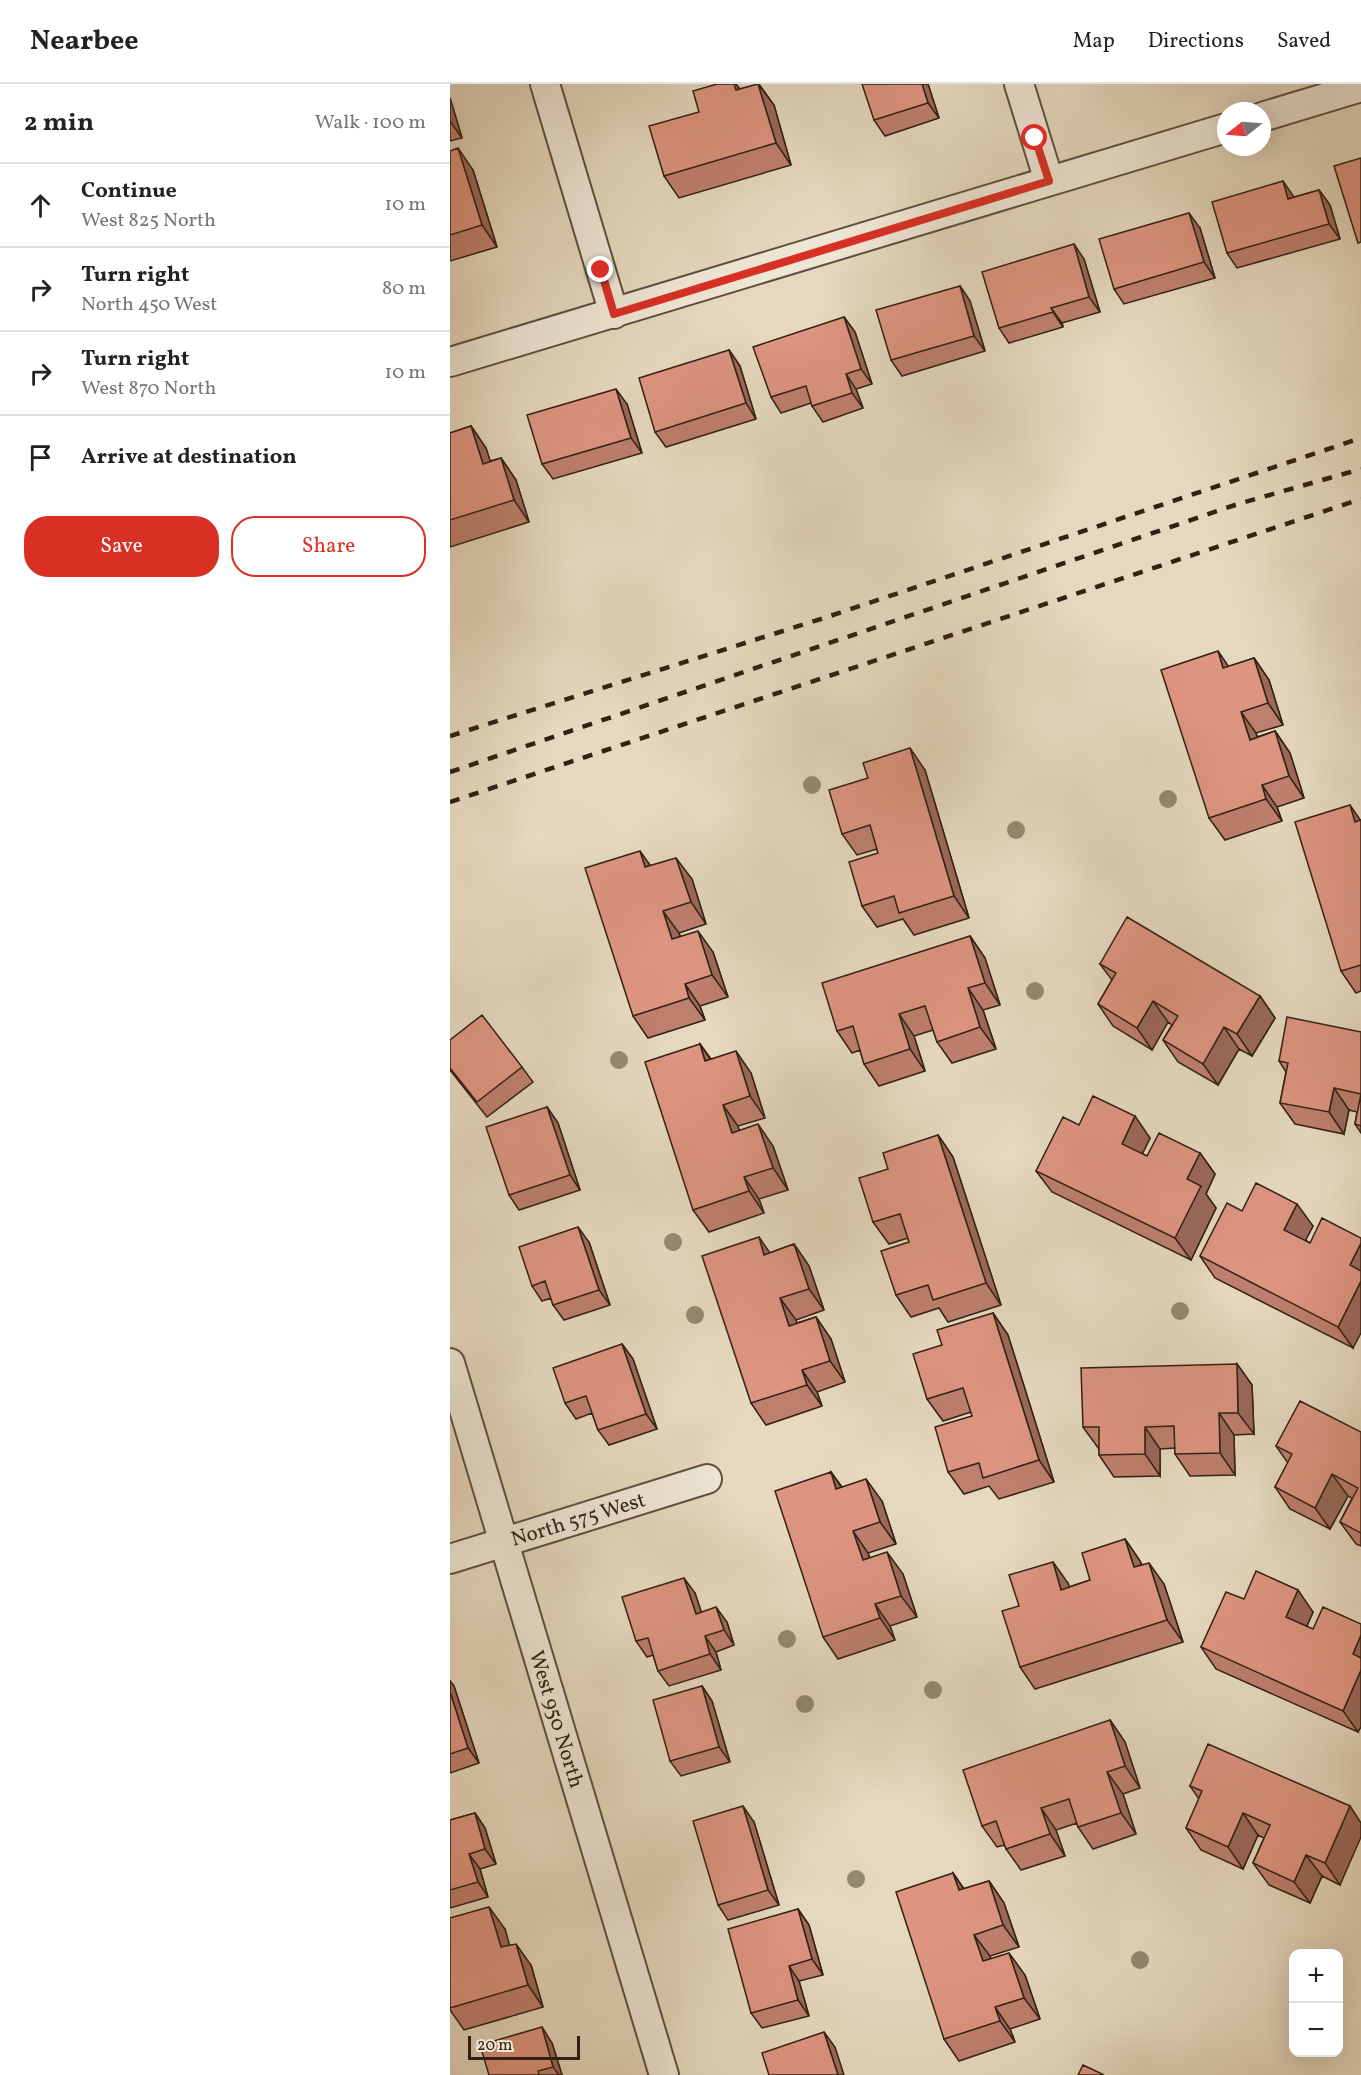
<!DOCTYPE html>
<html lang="en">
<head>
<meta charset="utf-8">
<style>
	:root { --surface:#fff; --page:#f6f6f6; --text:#222; --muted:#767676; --line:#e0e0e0; --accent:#d93025 }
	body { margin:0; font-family:Vollkorn,serif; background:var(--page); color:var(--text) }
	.controls { position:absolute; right:18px; bottom:18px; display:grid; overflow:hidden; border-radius:12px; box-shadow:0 6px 24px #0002 }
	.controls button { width:54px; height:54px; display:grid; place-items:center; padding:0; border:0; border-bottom:2px solid var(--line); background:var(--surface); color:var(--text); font:30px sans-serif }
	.compass { position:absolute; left:767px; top:18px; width:54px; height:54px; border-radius:50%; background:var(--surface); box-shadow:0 6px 24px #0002; rotate:253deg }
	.scale { position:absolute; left:18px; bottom:15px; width:112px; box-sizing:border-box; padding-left:6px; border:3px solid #322113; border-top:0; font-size:16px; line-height:21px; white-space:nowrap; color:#322113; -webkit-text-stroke:4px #eee6d5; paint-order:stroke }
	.stop { position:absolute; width:18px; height:18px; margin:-14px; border:4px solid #d93025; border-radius:50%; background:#fff }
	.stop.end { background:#d93025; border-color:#fff; box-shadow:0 2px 6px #0008 }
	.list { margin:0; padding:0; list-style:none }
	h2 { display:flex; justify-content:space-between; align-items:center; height:78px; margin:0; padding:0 24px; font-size:26px }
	h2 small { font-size:20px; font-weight:400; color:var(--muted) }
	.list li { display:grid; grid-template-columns:39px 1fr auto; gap:18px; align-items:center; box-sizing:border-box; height:84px; padding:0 24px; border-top:2px solid var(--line) }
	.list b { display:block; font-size:22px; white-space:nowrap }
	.list p { margin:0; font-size:20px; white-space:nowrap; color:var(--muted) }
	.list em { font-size:20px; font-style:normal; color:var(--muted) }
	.actions { display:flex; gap:12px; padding:18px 24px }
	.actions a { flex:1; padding:14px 0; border:2px solid var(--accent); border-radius:24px; text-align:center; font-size:21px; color:var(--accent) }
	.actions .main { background:var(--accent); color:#fff }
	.icon { flex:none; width:33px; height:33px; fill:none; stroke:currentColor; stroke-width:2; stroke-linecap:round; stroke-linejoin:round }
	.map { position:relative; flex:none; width:911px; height:1991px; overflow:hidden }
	header { display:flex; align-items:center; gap:36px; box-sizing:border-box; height:84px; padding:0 30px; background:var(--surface); border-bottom:2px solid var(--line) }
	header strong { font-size:28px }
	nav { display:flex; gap:33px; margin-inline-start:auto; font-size:21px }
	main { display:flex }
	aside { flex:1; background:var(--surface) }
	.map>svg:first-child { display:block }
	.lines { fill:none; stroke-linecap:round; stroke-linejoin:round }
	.minor-casing { stroke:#5f4f3e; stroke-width:32 }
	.minor { stroke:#eee6d5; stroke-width:28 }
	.rail { stroke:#322113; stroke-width:4.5; stroke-dasharray:10 10; stroke-linecap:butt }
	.tree { fill:#948972 }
	.wall { fill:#be7f6e; stroke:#322113; stroke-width:1.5 }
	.shaded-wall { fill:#9b685a; stroke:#322113; stroke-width:1.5 }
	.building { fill:#dd9480; stroke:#322113; stroke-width:1.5 }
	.route { stroke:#d93025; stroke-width:8 }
	.labels { text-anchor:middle; stroke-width:4.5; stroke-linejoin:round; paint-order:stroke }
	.street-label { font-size:21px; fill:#322113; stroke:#eee6d5 }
</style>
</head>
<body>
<header>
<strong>Nearbee</strong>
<nav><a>Map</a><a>Directions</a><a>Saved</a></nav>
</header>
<main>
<aside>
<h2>2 min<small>Walk · 100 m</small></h2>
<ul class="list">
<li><svg class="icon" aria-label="ahead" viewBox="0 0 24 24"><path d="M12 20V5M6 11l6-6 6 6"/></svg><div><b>Continue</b><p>West 825 North</p></div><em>10 m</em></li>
<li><svg class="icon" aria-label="right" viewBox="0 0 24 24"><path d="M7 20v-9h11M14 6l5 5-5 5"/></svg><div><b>Turn right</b><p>North 450 West</p></div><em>80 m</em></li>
<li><svg class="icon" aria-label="right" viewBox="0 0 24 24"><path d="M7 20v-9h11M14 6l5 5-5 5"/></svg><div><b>Turn right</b><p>West 870 North</p></div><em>10 m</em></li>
<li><svg class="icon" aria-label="arrive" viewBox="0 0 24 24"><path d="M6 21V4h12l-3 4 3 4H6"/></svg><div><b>Arrive at destination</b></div></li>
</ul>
<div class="actions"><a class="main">Save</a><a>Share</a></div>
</aside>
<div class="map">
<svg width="911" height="1991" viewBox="0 0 911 1991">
	<rect width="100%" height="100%" fill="#e5d8be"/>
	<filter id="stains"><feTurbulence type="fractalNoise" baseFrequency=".00333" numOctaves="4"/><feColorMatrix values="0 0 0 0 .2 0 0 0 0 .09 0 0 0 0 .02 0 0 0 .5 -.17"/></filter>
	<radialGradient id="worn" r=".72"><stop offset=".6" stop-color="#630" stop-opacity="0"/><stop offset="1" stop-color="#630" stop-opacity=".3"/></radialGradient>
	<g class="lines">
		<g class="minor-casing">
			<path id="minor" d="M95 0 164 230
				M569 0 599 97
				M812 33 911 3
				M0 278 776 44
				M0 1279 214 1991
				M0 1475 257 1395"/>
		</g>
		<use href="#minor" class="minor"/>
		<path class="rail" d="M0 652 371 535 911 354
			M0 688 788 420 911 385
			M0 718 911 415"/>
	</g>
	<g class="tree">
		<circle cx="362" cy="701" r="9"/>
		<circle cx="718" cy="715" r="9"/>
		<circle cx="566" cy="746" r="9"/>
		<circle cx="585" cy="907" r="9"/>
		<circle cx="169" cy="976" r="9"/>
		<circle cx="223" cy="1158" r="9"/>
		<circle cx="730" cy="1227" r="9"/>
		<circle cx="245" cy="1231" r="9"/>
		<circle cx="337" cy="1555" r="9"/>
		<circle cx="483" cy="1606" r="9"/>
		<circle cx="355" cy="1620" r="9"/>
		<circle cx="406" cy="1795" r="9"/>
		<circle cx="690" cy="1876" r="9"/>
	</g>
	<path class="wall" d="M267 0H286L290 5 309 0 324 21 341 81 229 114 214 92 249 28Z
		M478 0 489 34 435 52 424 36Z
		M0 14 12 54 0 57Z
		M0 67 23 86 47 163 0 177Z
		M869 106 880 121 890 155 787 184 777 169 844 113Z
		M750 144 765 194 674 220 664 205Z
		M634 175 650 228 612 239 613 243 559 259 549 244Z
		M510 202 520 217 535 267 452 292 441 276Z
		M394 233 405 248 422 300 406 305 413 324 373 338 362 322 361 319 331 329 321 313Z
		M279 266 290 282 306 335 216 363 205 348Z
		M177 320 192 369 103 395 92 380Z
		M21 342 36 364 40 377 51 374 66 396 79 438 0 463V349Z
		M804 574 819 596 833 641 806 649 807 653 825 647 840 669 854 714 827 723 832 737 775 756 759 734 779 583Z
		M475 686 519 834 464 851 453 835 427 843 412 822 428 769 427 765 407 771 392 750Z
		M910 736H911V907L906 909 891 887Z
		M200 782 242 795 256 840 229 849 230 852 263 868 278 913 250 922 255 936 198 954 183 932Z
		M520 852 535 874 550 921 533 926 546 965 502 979 487 958 483 946 464 952 475 987 429 1002 414 980 410 966 402 969 387 947Z
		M650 880 810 912 825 934 802 972 789 965 768 1001 728 978 713 956 722 941 718 938 702 966 663 942 648 920 662 896Z
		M911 948V1049L905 1040 907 1028 899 1026 894 1050 845 1040 830 1019 836 988 829 977Z
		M0 956 72 983 83 998 37 1033 0 986Z
		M250 960 261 975 301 989 315 1034 288 1042 289 1046 323 1062 338 1106 309 1115 314 1129 259 1148 243 1126Z
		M97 1023 108 1039 130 1106 69 1126 59 1111Z
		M629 1041 700 1054 692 1070 697 1072 750 1069 765 1090 756 1110 766 1124 741 1176 602 1108 586 1087Z
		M488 1051 503 1073 551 1221 498 1238 489 1224 461 1233 446 1211 459 1158 458 1154 439 1160 423 1138 438 1085Z
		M792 1127 863 1142 855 1156 860 1159 903 1264 765 1194 750 1172Z
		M139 1158 160 1221 114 1236 103 1221 101 1214 92 1217 82 1202Z
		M344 1160 359 1182 374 1226 346 1236 347 1239 366 1233 381 1255 395 1298 367 1308 372 1322 316 1341 301 1319 319 1169Z
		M543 1229 558 1251 604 1398 549 1415 539 1402 514 1410 498 1388 522 1332 521 1328 493 1337 477 1315 492 1261Z
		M172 1260 183 1275 207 1345 159 1361 148 1346 142 1329 126 1335 115 1319Z
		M787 1280 802 1301 804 1350 784 1351 785 1391 740 1392 725 1370V1364L710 1365V1392L664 1393 649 1371V1365L633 1343Z
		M911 1348V1462L906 1460 890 1438 902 1414 898 1412 880 1445 840 1425 825 1403 838 1379 826 1362Z
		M381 1388 392 1403 432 1417 446 1460 418 1469 420 1474 453 1490 467 1533 440 1542 445 1556 388 1575 373 1553Z
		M675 1455 690 1477 692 1481 714 1500 733 1558 585 1605 570 1583 569 1522 618 1499 619 1503 640 1496Z
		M245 1509 251 1528 277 1538 284 1561 266 1568 271 1586 219 1602 208 1587 203 1571 197 1573 186 1557Z
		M794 1515 863 1528 857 1542 908 1648 766 1585 751 1563Z
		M0 1597 4 1602 29 1679 0 1689Z
		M252 1602 262 1617 280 1678 231 1692 220 1677Z
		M660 1636 675 1658 690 1704 673 1710 686 1750 643 1765 628 1743 627 1739 606 1746 615 1772 571 1786 556 1765 555 1761 547 1763 532 1742Z
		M740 1702 900 1722 890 1801 872 1792 860 1819 819 1801 803 1779 814 1754 808 1751 793 1785 751 1766 736 1744 749 1715Z
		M25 1729 35 1744 46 1780 30 1785 38 1813 0 1824V1736Z
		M304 1738 329 1821 278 1836 268 1821Z
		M503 1789 514 1805 539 1797 554 1819 569 1863 540 1872V1875L575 1891 590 1935 560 1945 565 1958 509 1977 494 1955Z
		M348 1825 359 1841 373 1891 349 1897 359 1932 312 1944 301 1929Z
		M0 1834 55 1845 59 1861 81 1881 93 1923 14 1946 0 1926Z
		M102 1959 112 1991H39Z"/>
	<path class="shaded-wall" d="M284 0H286L298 17 286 6Z
		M308 0 324 21 341 81 326 59Z
		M472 0H478L489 34 478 19Z
		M0 14 12 54 0 37Z
		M8 64 23 86 47 163 32 141Z
		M833 97 844 113 838 115Z
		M869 106 880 121 890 155 879 140Z
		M739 129 750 144 765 194 754 178Z
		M624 160 634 175 650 228 639 213Z
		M510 202 520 217 535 267 524 252Z
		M601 224 612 239 613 243 603 228Z
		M394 233 405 248 422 300 411 285Z
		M279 266 290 282 306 335 296 319Z
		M396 290 406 305 413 324 402 309Z
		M166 305 177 320 192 369 181 354Z
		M21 342 36 364 48 401 33 380Z
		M51 374 66 396 79 438 64 416Z
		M768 567 783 589 773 584Z
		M804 574 819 596 833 641 818 619Z
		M791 628 806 649 815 677 800 656Z
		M825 647 840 669 854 714 839 692Z
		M460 664 475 686 519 834 504 812Z
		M812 701 827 723 832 737 816 715Z
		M900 721 911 737 905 738Z
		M190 767 205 788 195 783Z
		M226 774 242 795 256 840 241 818Z
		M213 827 229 849 237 876 222 855Z
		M248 847 263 868 278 913 262 891Z
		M520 852 535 874 550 921 535 899Z
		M235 900 250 922 255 936 239 914Z
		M518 904 533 926 546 965 530 943Z
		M810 912 825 934 802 972 787 950Z
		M703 917 718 938 702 966 687 944Z
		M449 930 464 952 475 987 460 965Z
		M774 943 789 965 768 1001 753 980Z
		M250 960 265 982 255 977Z
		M286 967 301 989 315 1034 300 1012Z
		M884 1004 899 1026 894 1050 879 1028Z
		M273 1021 288 1042 297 1070 282 1049Z
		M97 1023 108 1039 130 1106 120 1091Z
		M685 1032 700 1054 687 1081 672 1060Z
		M308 1040 323 1062 338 1106 323 1084Z
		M488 1051 503 1073 551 1221 536 1199Z
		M750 1069 765 1090 756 1110 766 1124 741 1176 725 1154 737 1095Z
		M294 1093 309 1115 314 1129 299 1107Z
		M847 1120 863 1142 850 1167 834 1146Z
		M128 1143 139 1158 160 1221 149 1206Z
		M309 1153 324 1175 314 1171Z
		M911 1159V1197L900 1181Z
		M344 1160 359 1182 374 1226 359 1205Z
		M911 1197V1249L903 1264 888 1243Z
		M330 1214 346 1236 355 1263 339 1242Z
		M543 1229 558 1251 604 1398 589 1376Z
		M366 1233 381 1255 395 1298 380 1277Z
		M172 1260 183 1275 207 1345 196 1330Z
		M787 1280 802 1301 804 1350 788 1329Z
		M352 1286 367 1308 372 1322 357 1301Z
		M769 1329 784 1351 785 1391 770 1369Z
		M695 1343 710 1365V1392L695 1370Z
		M381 1388 396 1410 386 1405Z
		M882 1390 898 1412 880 1445 865 1424Z
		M416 1395 432 1417 446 1460 430 1438Z
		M403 1447 418 1469 428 1498 413 1476Z
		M675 1455 690 1477 699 1505 684 1483Z
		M437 1468 453 1490 467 1533 451 1512Z
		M603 1478 618 1499 627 1527 611 1506Z
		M699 1479 714 1500 733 1558 717 1536Z
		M234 1494 245 1509 257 1545 246 1530Z
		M848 1506 863 1528 851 1555 836 1533Z
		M425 1520 440 1542 445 1556 430 1534Z
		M266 1523 277 1538 284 1561 274 1546Z
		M911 1551V1582L903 1570Z
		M255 1552 266 1568 271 1586 260 1570Z
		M911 1586V1643L908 1648 893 1627Z
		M0 1597 4 1602 29 1679 18 1664 0 1608Z
		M252 1602 262 1617 280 1678 269 1663Z
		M660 1636 675 1658 690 1704 675 1682Z
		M657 1688 673 1710 686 1750 671 1729Z
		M293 1722 304 1738 329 1821 318 1806Z
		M900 1722 911 1739V1753L890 1801 875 1779Z
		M591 1724 606 1746 615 1772 600 1750Z
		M25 1729 35 1744 46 1780 35 1765Z
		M793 1729 808 1751 793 1785 778 1763Z
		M19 1770 30 1785 38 1813 28 1798Z
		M856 1771 872 1792 860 1819 844 1798Z
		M503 1789 518 1811 509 1806Z
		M539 1797 554 1819 569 1863 553 1841Z
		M39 1823 55 1845 66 1885 51 1863Z
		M348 1825 359 1841 373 1891 362 1875Z
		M524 1851 540 1872 548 1899 533 1877Z
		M66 1860 81 1881 93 1923 78 1901Z
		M559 1869 575 1891 590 1935 574 1914Z
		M339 1882 349 1897 359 1932 348 1916Z
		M545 1923 560 1945 565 1958 550 1937Z
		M92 1943 102 1959 112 1991H109L103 1983Z
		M374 1948 385 1963 394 1991H388Z"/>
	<path class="building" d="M267 0H284L286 6 308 0 326 59 214 92 199 42 249 28 243 7Z
		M412 0H472L478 19 424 36Z
		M8 64 32 141 0 151V67Z
		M911 74V158L908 159 884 82Z
		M833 97 838 115 869 106 879 140 777 169 762 118Z
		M739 129 754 178 664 205 649 155Z
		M624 160 639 213 601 224 603 228 549 244 532 188Z
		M510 202 524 252 441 276 426 226Z
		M394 233 411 285 396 290 402 309 362 322 356 302 321 313 303 263Z
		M279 266 296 319 205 348 189 294Z
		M166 305 181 354 92 380 77 331Z
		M21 342 33 380 51 374 64 416 0 436V349Z
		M768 567 773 584 804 574 818 619 791 628 800 656 825 647 839 692 812 701 816 715 759 734 711 586Z
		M460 664 504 812 449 829 444 812 412 822 399 778 428 769 420 741 392 750 379 706 418 694 413 679Z
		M900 721 905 738 911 736V881L891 887 845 738Z
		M190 767 195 783 226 774 241 818 213 827 222 855 248 847 262 891 235 900 239 914 183 932 135 784Z
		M677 833 810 912 787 950 774 943 753 980 713 956 728 932 703 917 687 944 648 920 666 889 650 880Z
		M520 852 535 899 518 904 530 943 487 958 475 922 449 930 460 965 414 980 403 942 387 947 372 899Z
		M32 931 72 983 27 1018 0 984V956Z
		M837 933 911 948V1042L905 1040 911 1010 884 1004 879 1028 830 1019 838 979 829 977Z
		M250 960 255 977 286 967 300 1012 273 1021 282 1049 308 1040 323 1084 294 1093 299 1107 243 1126 195 978Z
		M643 1012 685 1032 672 1060 697 1072 709 1049 750 1069 737 1095 751 1102 725 1154 586 1087 613 1033 629 1041Z
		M97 1023 120 1091 59 1111 36 1043Z
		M488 1051 536 1199 483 1216 478 1201 446 1211 431 1167 459 1158 450 1130 423 1138 409 1094 438 1085 433 1069Z
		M806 1099 847 1120 834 1146 860 1159 872 1134 911 1154V1159L900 1181 911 1187V1197L888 1243 750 1172 777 1119 792 1127Z
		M128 1143 149 1206 103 1221 95 1197 82 1202 69 1163Z
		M309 1153 314 1171 344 1160 359 1205 330 1214 339 1242 366 1233 380 1277 352 1286 357 1301 301 1319 252 1172Z
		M543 1229 589 1376 533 1394 529 1379 498 1388 485 1343 522 1332 513 1304 477 1315 463 1270 492 1261 487 1246Z
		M172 1260 196 1330 148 1346 136 1312 115 1319 103 1284Z
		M787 1280 788 1329H769L770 1369 725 1370 724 1342 695 1343V1370L649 1371V1343H633L631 1284Z
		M850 1317 911 1348V1449L890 1438 908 1404 882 1390 865 1424 825 1403 842 1370 826 1362Z
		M381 1388 386 1405 416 1395 430 1438 403 1447 413 1476 437 1468 451 1512 425 1520 430 1534 373 1553 325 1407Z
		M675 1455 684 1483 699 1479 717 1536 570 1583 552 1527 569 1522 559 1491 603 1478 611 1506 640 1496 632 1469Z
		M806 1487 848 1506 836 1533 863 1545 873 1523 911 1540V1551L903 1570 911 1574V1586L893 1627 751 1563 776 1508 794 1515Z
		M234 1494 246 1530 266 1523 274 1546 255 1552 260 1570 208 1587 198 1554 186 1557 172 1513Z
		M252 1602 269 1663 220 1677 203 1616Z
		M0 1608 18 1664 0 1670Z
		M660 1636 675 1682 657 1688 671 1729 628 1743 619 1715 591 1724 600 1750 556 1765 546 1737 532 1742 513 1686Z
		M758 1660 900 1722 875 1779 856 1771 844 1798 803 1779 820 1741 793 1729 778 1763 736 1744 752 1707 740 1702Z
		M293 1722 318 1806 268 1821 243 1737Z
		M25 1729 35 1765 19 1770 28 1798 0 1806V1736Z
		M503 1789 509 1806 539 1797 553 1841 524 1851 533 1877 559 1869 574 1914 545 1923 550 1937 494 1955 446 1808Z
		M39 1823 51 1863 66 1860 78 1901 0 1924V1834Z
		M348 1825 362 1875 339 1882 348 1916 301 1929 278 1845Z
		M92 1943 103 1983 88 1987 89 1991H39L30 1961Z
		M374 1948 388 1991H319L312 1969Z
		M633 1981 654 1991H628Z"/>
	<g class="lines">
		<path class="route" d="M151 186 164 230 599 97 585 54"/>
	</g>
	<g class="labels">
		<g class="street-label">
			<text transform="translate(128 1435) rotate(-17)" y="7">North 575 West</text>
			<text transform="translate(107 1635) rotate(73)" y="7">West 950 North</text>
		</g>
	</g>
	<rect width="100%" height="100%" filter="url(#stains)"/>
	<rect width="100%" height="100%" fill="url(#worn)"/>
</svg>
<div class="controls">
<button>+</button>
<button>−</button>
</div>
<svg class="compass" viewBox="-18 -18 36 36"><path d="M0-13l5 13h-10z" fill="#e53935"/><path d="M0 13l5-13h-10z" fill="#767676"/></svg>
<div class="scale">20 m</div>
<div class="stop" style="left:585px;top:54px"></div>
<div class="stop end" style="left:151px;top:186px"></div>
</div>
</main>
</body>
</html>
